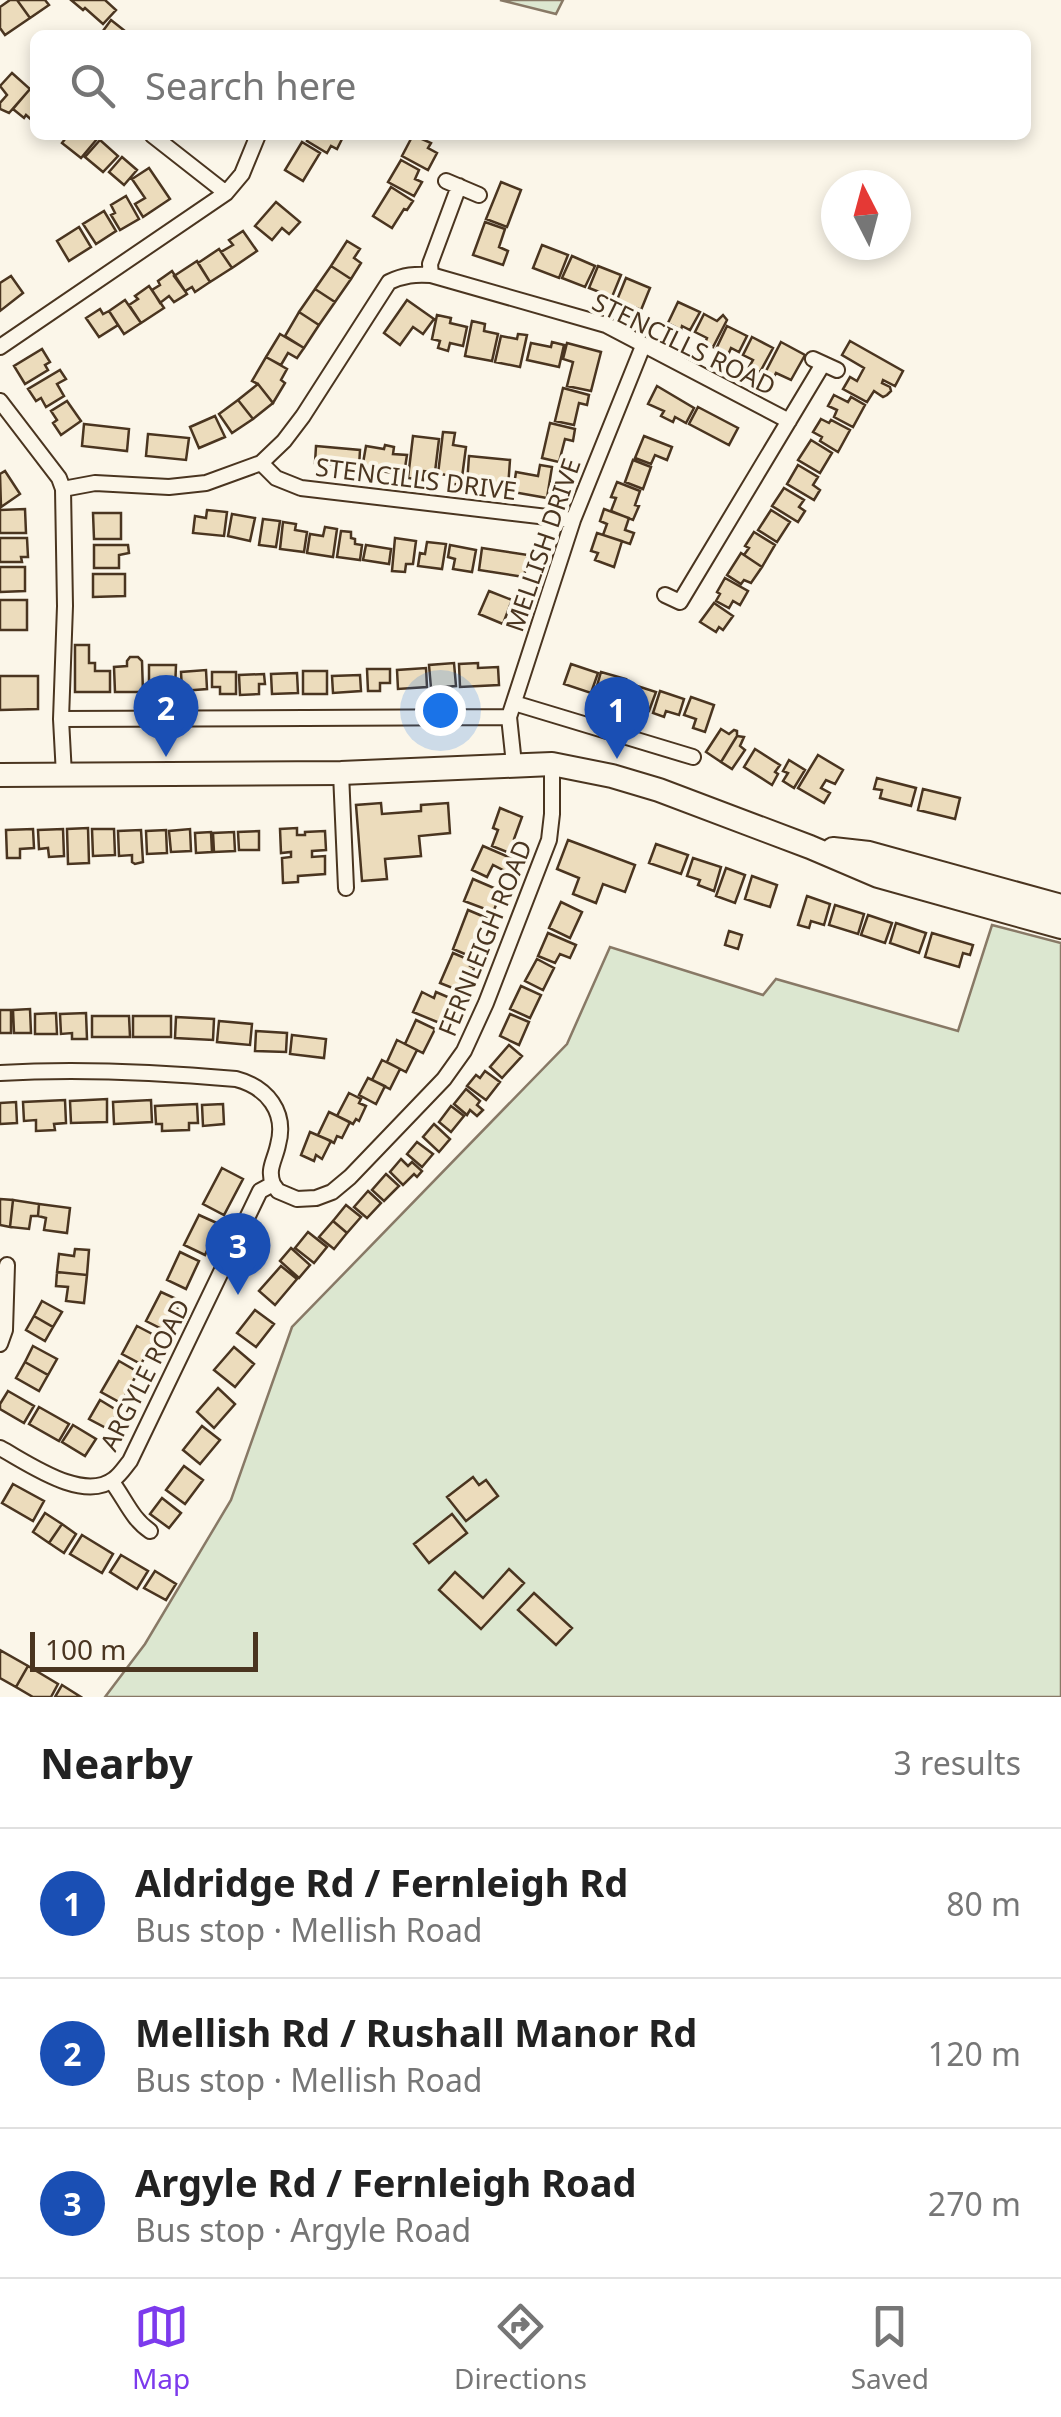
<!DOCTYPE html>
<html lang="en">
<head>
<meta charset="utf-8">
<style>
	:root { --surface:#fff; --page:#f2f2f2; --text:#222; --muted:#767676; --line:#e0e0e0; --accent:#7c3aed }
	body { margin:0; font-family:"Noto Sans",sans-serif; background:var(--page); color:var(--text) }
	.compass { position:absolute; left:821px; top:170px; width:90px; height:90px; border-radius:50%; background:var(--surface); box-shadow:0 5px 15px #0003; rotate:354deg }
	.scale { position:absolute; left:30px; bottom:25px; width:228px; box-sizing:border-box; padding-left:10px; border:5px solid #4a3520; border-top:0; font-size:28px; line-height:35px; white-space:nowrap; color:#4a3520; -webkit-text-stroke:8px #fbf6e9; paint-order:stroke }
	.you { position:absolute; left:440px; top:710px; width:35px; height:35px; margin:-25px; border:8px solid #fff; border-radius:50%; background:#1a73e8; box-shadow:0 0 0 15px #1a73e833 }
	.badge { display:grid; place-items:center; width:65px; height:65px; border-radius:50%; background:var(--accent); color:#fff; font-size:32px; font-weight:700 }
	.pin { position:absolute; translate:-50% -82px; filter:drop-shadow(0 2px 5px #0008) }
	.pin::after { content:''; position:absolute; top:52px; width:35px; height:30px; background:inherit; clip-path:polygon(0 0,100% 0,50% 100%) }
	.list { margin:0; padding:0; list-style:none }
	h2 { display:flex; justify-content:space-between; align-items:center; height:130px; margin:0; padding:0 40px; font-size:42px }
	h2 small { font-size:32px; font-weight:400; color:var(--muted) }
	.list li { display:grid; grid-template-columns:65px 1fr auto; gap:30px; align-items:center; box-sizing:border-box; height:150px; padding:0 40px; border-top:2px solid var(--line) }
	.list b { display:block; font-size:38px; white-space:nowrap }
	.list p { margin:0; font-size:32px; white-space:nowrap; color:var(--muted) }
	.list em { font-size:32px; font-style:normal; color:var(--muted) }
	.icon { flex:none; width:55px; height:55px; fill:none; stroke:currentColor; stroke-width:2; stroke-linecap:round; stroke-linejoin:round }
	.map { position:relative; flex:none; width:1061px; height:1697px; overflow:hidden }
	.search { position:absolute; background:var(--surface); box-shadow:0 5px 15px #0003; left:30px; right:30px; top:30px; height:110px; display:flex; align-items:center; gap:25px; box-sizing:border-box; padding:0 35px; border-radius:15px; color:var(--muted); font-size:38px }
	.sheet { height:580px; background:var(--surface) }
	nav { display:flex; justify-content:space-around; align-items:center; box-sizing:border-box; height:140px; border-top:2px solid var(--line); background:var(--surface); font-size:28px; color:var(--muted) }
	nav a { display:grid; justify-items:center; gap:5px }
	nav .on { color:var(--accent) }
	.map>svg:first-child { display:block }
	.green { fill:#dce7d0; stroke:#887966; stroke-width:2.5 }
	.building { fill:#ecdcbc; stroke:#4a3520; stroke-width:2.5 }
	.lines { fill:none; stroke-linecap:round; stroke-linejoin:round }
	.minor-casing { stroke:#4a3520; stroke-width:18 }
	.primary-casing { stroke:#4a3520; stroke-width:26 }
	.minor { stroke:#fbf6e9; stroke-width:14 }
	.primary { stroke:#fbf6e9; stroke-width:22 }
	.labels { text-anchor:middle; stroke-width:8; stroke-linejoin:round; paint-order:stroke }
	.street-label { font-size:25px; fill:#4a3520; stroke:#fbf6e9 }
</style>
</head>
<body>
<div class="map">
<svg width="1061" height="1697" viewBox="0 0 1061 1697">
	<rect width="100%" height="100%" fill="#fbf6e9"/>
	<path class="green" d="M500 0H563L556 14Z
		M992 925 1061 943V1697H105L145 1644 231 1500 292 1327 567 1044 610 947 763 995 776 979 958 1031Z"/>
	<path class="building" d="M10 0H17L30 18 5 35 0 28V7Z
		M17 0H45L49 5 30 18Z
		M71 0H105L116 10 103 24 85 8 83 10Z
		M111 20 130 35H100Z
		M12 73 30 89 9 113 0 109V103L7 95 0 86Z
		M30 89 35 93V123L26 115 24 118 13 109Z
		M68 135H92L97 139 81 158 62 143Z
		M310 135H336L342 139 337 149 331 146 327 153 307 141Z
		M413 135 431 143 428 148 437 153 428 170 402 156Z
		M100 140 118 156 103 172 85 157Z
		M302 142 320 153 303 181 285 170Z
		M122 157 137 170 124 185 109 172Z
		M401 160 419 170 415 179 422 182 414 196 388 182Z
		M149 168 170 199 143 217 135 204 145 198 132 179Z
		M501 182 521 190 507 227 486 219Z
		M391 187 413 201 407 210 404 209 392 228 373 216Z
		M126 196 139 219 120 230 111 215 115 213 111 205Z
		M276 202 300 222 289 234 282 228 272 240 255 226Z
		M104 211 116 231 96 244 83 224Z
		M485 222 505 229 499 247 508 251 503 265 473 255Z
		M79 227 91 247 69 261 57 241Z
		M243 231 257 251 232 268 221 252 233 245 229 240Z
		M347 241 360 249 354 258 361 263 351 279 331 266Z
		M542 245 568 255 559 278 533 268Z
		M219 249 232 268 210 282 198 263Z
		M572 256 595 266 585 287 562 278Z
		M197 261 210 282 195 292 192 287 185 291 174 276Z
		M331 266 351 279 335 302 315 289Z
		M598 266 621 275 612 297 589 288Z
		M172 271 187 294 174 302 169 296 160 303 152 290 160 285 158 281Z
		M11 276 23 293 0 311V283Z
		M626 278 650 288 641 310 617 300Z
		M149 286 164 308 141 323 129 305 138 299 135 296Z
		M315 289 335 302 319 325 299 312Z
		M125 300 141 323 124 334 109 311Z
		M407 300 434 319 423 334 413 327 400 345 384 333Z
		M678 302 700 312 690 330 682 326 681 330 668 323Z
		M100 309 103 314 109 311 118 325 99 337 86 318Z
		M299 312 319 325 304 348 285 336Z
		M704 314 717 321 723 315 727 320 713 347 705 343 707 338 695 332Z
		M437 315 451 318 450 323 467 327 463 346 450 343 448 351 438 348 440 341 432 339Z
		M472 321 485 324 484 331 498 334 492 361 465 356Z
		M727 326 747 336 739 352 731 348 728 355 716 349Z
		M280 334 304 348 297 358 288 353 281 365 266 357Z
		M518 334 527 335 520 367 495 362 501 336 517 339Z
		M752 337 773 348 760 372 749 367 753 360 743 355Z
		M850 341 903 371 895 386 883 380 882 383 890 387 891 391 887 395 883 397 874 391 867 402 843 389 850 377 857 381 864 368 842 355Z
		M552 342 564 345 559 367 527 360 531 343 551 347Z
		M781 342 805 355 791 380 776 373 773 379 764 375Z
		M567 343 601 352 591 391 567 386 573 362 563 359Z
		M42 349 50 362 45 365 48 370 25 384 14 366Z
		M266 357 287 369 281 380 285 383 273 403 258 384 252 381Z
		M60 370 66 379 57 384 64 396 46 407 41 398 36 401 28 389Z
		M258 384 273 403 253 419 238 400Z
		M657 386 694 408 686 423 675 417 673 422 661 416 664 411 648 404Z
		M563 388 589 395 587 405 579 403 574 425 555 421Z
		M834 395 848 402 851 397 865 405 853 427 834 417 837 410 828 406Z
		M238 400 253 419 232 433 219 414Z
		M67 401 81 421 61 435 53 423 57 420 51 411Z
		M698 407 738 428 729 445 689 424Z
		M215 416 225 437 199 448 190 427Z
		M821 419 829 423 831 420 850 430 838 452 820 441 822 437 813 432Z
		M550 423 575 429 573 441 565 439 559 462 542 458Z
		M84 424 129 429 127 451 82 446Z
		M443 432 455 433 453 445 466 447 461 485 447 483 449 475 438 474Z
		M148 434 189 438 186 460 146 456Z
		M413 436 439 439 435 472 424 471 423 480 408 478Z
		M644 436 672 447 667 460 655 455 651 464 635 458Z
		M811 440 832 453 820 473 798 460Z
		M385 445 394 447 393 454 407 455 404 474 362 469 366 446 384 449Z
		M316 446 360 450 359 467 315 463Z
		M469 456 510 460 508 488 467 484Z
		M633 460 651 467 643 489 625 482Z
		M540 465 552 467 547 498 513 492 516 472 538 476Z
		M798 465 818 477 813 485 820 490 814 500 787 484Z
		M5 471 20 494 1 507 0 474Z
		M617 482 640 491 635 505 639 506 633 520 611 511 616 498 611 497Z
		M784 488 804 500 799 507 805 511 798 522 772 506Z
		M25 509 26 533H0V510Z
		M604 509 629 518 625 530 634 533 630 544 603 535 607 524 600 521Z
		M207 510 227 512 224 536 193 533 195 516 206 518Z
		M771 510 790 522 777 542 758 530Z
		M93 513H121V539H94Z
		M232 514 255 518 250 541 228 536Z
		M263 519 280 521 276 547 259 545Z
		M283 522 296 524 295 530 307 532 304 552 280 549Z
		M325 527 337 529 333 557 307 553 310 534 323 536Z
		M341 531 351 532V538L355 539V544L362 545 360 560 337 557Z
		M754 532 775 545 762 567 744 555 749 548 745 546Z
		M597 533 622 541 614 567 595 560 598 553 591 551Z
		M0 538H27L28 557H21L22 562H0Z
		M395 538 416 541 413 564H406L405 572 392 571Z
		M427 542 446 544 442 569 418 566 420 553 425 554Z
		M94 545H128L129 553 119 555V568H94Z
		M366 545 391 549 389 564 363 560Z
		M450 545 476 550 472 572 453 569 455 559 448 557Z
		M482 548 528 555 524 577 479 570Z
		M741 553 762 567 751 583 744 580 741 584 727 575Z
		M0 567H25V591L0 592Z
		M93 574H125V596L93 597Z
		M725 578 748 591 740 605 733 601 729 608 716 601 720 594 717 592Z
		M489 591 512 600 503 624 479 614Z
		M0 600H27V630H0Z
		M714 603 733 616 723 630 719 627 716 632 700 622Z
		M75 645H89V663H95V671H110V692H75Z
		M130 657H138L142 661 143 692H115L114 667 127 666V661Z
		M454 663 456 686 431 688 429 665Z
		M478 663V668L498 667 499 685 460 687 459 664Z
		M571 664 598 673 591 693 564 684Z
		M149 665H176L175 689H156L157 693H149Z
		M426 668 427 687 398 689 397 670Z
		M367 669H390V683H380V691H368Z
		M206 670 207 689 182 691 181 672Z
		M303 671H327V694H303Z
		M212 672H236V694H220V687H212Z
		M601 672 626 679 620 699 608 695 607 699 594 696Z
		M297 673 298 693 272 694 271 674Z
		M264 674 265 684H259V694L240 695 239 675Z
		M360 675 361 691 333 693 332 676Z
		M0 676H38V709L0 710Z
		M631 684 656 692 649 711 625 703Z
		M660 691 684 699 679 715 666 711 664 717 653 713Z
		M691 697 714 705 705 732 693 728 696 719 684 715Z
		M721 729 729 734 734 730 737 731V736L721 762 706 752Z
		M737 736 744 737 740 746 745 750 732 769 721 762Z
		M755 749 780 765 775 772 778 774 772 785 744 767Z
		M818 755 843 770 835 784 826 780 821 788 830 793 824 803 798 788Z
		M789 760 805 770 794 788 783 781 788 773 783 771Z
		M877 778 916 788 911 806 880 798 882 790 874 789Z
		M923 789 960 798 955 819 918 810Z
		M381 803 382 814 421 811V805L448 803 450 833 419 836 421 856 385 859 387 879 362 881 356 805Z
		M500 808 522 817 514 839 517 841 512 854 492 846 498 830 493 828Z
		M88 828 89 863 68 864 67 829Z
		M297 828V835H305V832L325 831 326 850 312 851V857L325 856V874L298 876V882L283 883 282 858 291 857V852L281 853 280 829Z
		M33 829 34 848 20 849V858H7L6 830Z
		M63 829 64 856 49 857 48 848 39 849 38 830Z
		M92 829H114L115 855 93 856Z
		M190 829 191 851 171 852 169 831Z
		M141 830 143 862 135 864 132 862V855L119 856 118 831Z
		M166 830 167 853 147 854 146 831Z
		M259 831V850H239L238 832Z
		M211 832 212 852 196 853 195 833Z
		M234 832 235 851 214 852 213 833Z
		M568 840 635 865 625 892 603 884 596 903 573 894 579 878 557 869Z
		M656 844 688 855 681 874 649 863Z
		M483 846 513 859 507 872 493 865 487 877 472 870Z
		M693 858 721 867 714 891 698 885 700 880 687 876Z
		M726 868 745 875 735 903 716 896Z
		M752 876 777 885 770 907 745 899Z
		M473 879 494 888 492 893 500 896 493 912 464 901Z
		M807 896 830 904 824 925 811 921 809 928 798 925Z
		M561 902 582 912 570 938 549 928Z
		M835 905 864 914 858 934 829 925Z
		M468 910 487 918 483 927 490 929 483 948 477 945 472 957 453 949Z
		M868 915 892 923 885 943 861 935Z
		M896 923 926 933 919 953 890 943Z
		M729 931 742 935 738 949 725 945Z
		M548 933 576 945 570 958 560 954 555 963 538 956Z
		M932 933 973 945 970 955 963 953 959 967 925 957Z
		M453 953 472 961 470 966 474 968 467 986 463 984 460 991 440 983Z
		M537 959 554 968 543 990 525 981Z
		M521 986 541 995 530 1018 510 1009Z
		M422 992 434 998 436 992 457 1001 447 1026 413 1012Z
		M30 1009 31 1033H14L13 1010Z
		M0 1010H11V1033H0Z
		M56 1013 57 1034H35V1014Z
		M86 1013 87 1039H72V1033L61 1034 60 1014Z
		M510 1014 529 1022 519 1045 500 1036Z
		M92 1016H129L130 1037H92Z
		M133 1016H171V1037H133Z
		M176 1017 214 1019 213 1040 175 1038Z
		M416 1020 435 1029 423 1053 405 1044Z
		M219 1021 252 1024 250 1045 217 1042Z
		M256 1031 287 1033 286 1052 255 1051Z
		M292 1035 326 1039 324 1058 290 1054Z
		M397 1040 417 1050 406 1072 387 1062Z
		M509 1045 522 1056 502 1078 490 1067Z
		M382 1060 400 1069 390 1089 372 1080Z
		M485 1071 500 1082 486 1100 467 1086 476 1075 480 1078Z
		M368 1078 385 1086 376 1104 359 1095Z
		M466 1089 480 1101 477 1105 483 1110 477 1116 470 1110 467 1115 454 1104Z
		M349 1093 361 1099 359 1103 366 1106 359 1121 356 1119 353 1124 337 1116Z
		M107 1099V1122L71 1123 70 1101Z
		M65 1100 66 1123 54 1124 55 1130 36 1131V1120L24 1121 23 1102Z
		M151 1100 152 1122 114 1124 113 1102Z
		M16 1102 17 1123 0 1124V1103Z
		M197 1104 198 1123H189V1130L162 1131V1124H156L155 1106Z
		M223 1104 224 1124 203 1126 202 1105Z
		M451 1106 464 1116 451 1132 439 1122Z
		M329 1112 350 1122 342 1138 337 1136 334 1143 318 1135Z
		M434 1124 450 1139 439 1152 423 1137Z
		M310 1132 331 1141 322 1159 316 1155 314 1161 301 1155Z
		M417 1142 433 1154 422 1167 407 1154Z
		M401 1159 408 1166 412 1162 422 1171 417 1177 414 1174 403 1185 390 1172Z
		M222 1168 243 1179 224 1215 203 1204Z
		M386 1174 399 1186 384 1201 372 1190Z
		M368 1191 381 1203 367 1218 354 1207Z
		M0 1199 13 1200 10 1227 0 1225Z
		M13 1200 39 1204 38 1216H31L29 1229 10 1227Z
		M39 1204 70 1208 67 1233 44 1230 46 1218 38 1216Z
		M346 1205 361 1217 347 1233 333 1221Z
		M199 1215 219 1224 205 1255 184 1245Z
		M333 1221 347 1233 334 1249 319 1237Z
		M308 1232 327 1247 314 1263 295 1248Z
		M291 1248 310 1265 299 1278 280 1261Z
		M75 1249 89 1250 87 1275 57 1272 59 1254 74 1256Z
		M180 1252 199 1261 186 1289 167 1280Z
		M281 1266 297 1279 275 1305 259 1291Z
		M57 1272 87 1275 84 1303 66 1301 68 1287 56 1286Z
		M161 1292 181 1301 166 1331 146 1321Z
		M42 1301 62 1312 53 1327 34 1316Z
		M255 1310 274 1324 256 1347 237 1333Z
		M34 1316 53 1327 45 1341 26 1330Z
		M137 1326 156 1336 141 1364 122 1354Z
		M33 1346 57 1359 48 1375 25 1362Z
		M234 1347 254 1364 235 1387 214 1370Z
		M119 1361 138 1372 121 1403 101 1392Z
		M25 1362 48 1375 39 1391 16 1378Z
		M218 1388 235 1404 214 1428 197 1412Z
		M8 1391 34 1406 24 1423 0 1409V1404Z
		M100 1400 118 1411 108 1429 89 1419Z
		M39 1407 69 1424 59 1441 29 1424Z
		M73 1425 96 1439 85 1456 62 1442Z
		M202 1426 220 1440 200 1464 183 1450Z
		M184 1466 203 1480 185 1504 166 1490Z
		M473 1477 479 1485 486 1480 498 1496 466 1521 447 1497Z
		M13 1484 44 1501 33 1521 2 1503Z
		M162 1498 181 1513 169 1528 150 1514Z
		M45 1513 62 1524 49 1543 33 1532Z
		M452 1514 467 1533 429 1563 414 1544Z
		M62 1524 76 1534 64 1553 49 1543Z
		M82 1535 113 1554 102 1573 70 1554Z
		M121 1555 148 1571 137 1589 110 1572Z
		M509 1569 524 1583 481 1629 439 1590 455 1572 483 1598Z
		M155 1571 176 1584 166 1600 144 1588Z
		M534 1593 572 1628 556 1645 518 1610Z
		M0 1650 28 1666 16 1687 0 1678Z
		M28 1666 58 1684 51 1697H33L16 1687Z
		M62 1685 81 1697H55Z"/>
	<g class="lines">
		<g class="minor-casing">
			<path id="minor" d="M152 135 226 193
				M446 181 479 195
				M431 275 430 264 459 186
				M0 347 226 193 242 174 258 135
				M813 359 837 370
				M0 401 59 478 63 489 65 606 61 719 64 775
				M261 463 276 478 301 488 573 520
				M63 489 95 483 169 487 206 483 261 463 284 441 303 416 389 282C404 275 415 274 431 275L606 325 789 421
				M665 595 680 602 823 364
				M514 703 693 757
				M61 719 509 717
				M514 764 509 717 573 520 643 346
				M341 773 346 888
				M0 1073C79 1068 157 1072 236 1079 267 1087 287 1112 278 1145 275 1160 267 1169 273 1184
				M273 1184 278 1191 297 1199 316 1198 332 1192 350 1177 444 1079 464 1051 486 1003 549 840 552 814V764
				M0 1344 5 1330 7 1265
				M0 1448C28 1463 83 1503 114 1479 120 1475 125 1467 130 1461L260 1191 273 1184
				M112 1482C125 1499 132 1519 150 1531"/>
		</g>
		<g class="primary-casing">
			<path id="primary" d="M0 775 341 773 552 764 612 776 659 790 810 847 878 876 1061 927
				M833 849 869 853 1061 906"/>
		</g>
		<use href="#minor" class="minor"/>
		<use href="#primary" class="primary"/>
	</g>
	<g class="labels">
		<g class="street-label">
			<text transform="translate(684 344) rotate(26)" y="9">STENCILLS ROAD</text>
			<text transform="translate(416 479) rotate(7)" y="9">STENCILLS DRIVE</text>
			<text transform="translate(543 545) rotate(-71)" y="9">MELLISH DRIVE</text>
			<text transform="translate(485 938) rotate(-68)" y="9">FERNLEIGH ROAD</text>
			<text transform="translate(145 1375) rotate(-63)" y="9">ARGYLE ROAD</text>
		</g>
	</g>
</svg>
<svg class="compass" viewBox="-18 -18 36 36"><path d="M0-13l5 13h-10z" fill="#e53935"/><path d="M0 13l5-13h-10z" fill="#767676"/></svg>
<div class="scale">100 m</div>
<div class="you"></div>
<div class="pin badge" style="left:617px;top:759px;background:#1a4fb4">1</div>
<div class="pin badge" style="left:166px;top:757px;background:#1a4fb4">2</div>
<div class="pin badge" style="left:238px;top:1295px;background:#1a4fb4">3</div>
<div class="search"><svg class="icon" aria-label="search" viewBox="0 0 24 24"><circle cx="10" cy="10" r="6"/><path d="M15 15l6 6"/></svg>Search here</div>
</div>
<section class="sheet">
<h2>Nearby<small>3 results</small></h2>
<ul class="list">
<li><span class="badge" style="background:#1a4fb4">1</span><div><b>Aldridge Rd / Fernleigh Rd</b><p>Bus stop · Mellish Road</p></div><em>80 m</em></li>
<li><span class="badge" style="background:#1a4fb4">2</span><div><b>Mellish Rd / Rushall Manor Rd</b><p>Bus stop · Mellish Road</p></div><em>120 m</em></li>
<li><span class="badge" style="background:#1a4fb4">3</span><div><b>Argyle Rd / Fernleigh Road</b><p>Bus stop · Argyle Road</p></div><em>270 m</em></li>
</ul>
</section>
<nav>
<a class="on"><svg class="icon" aria-label="map" viewBox="0 0 24 24"><path d="M3 6l6-2 6 2 6-2v14l-6 2-6-2-6 2zM9 4v14M15 6v14"/></svg>Map</a>
<a><svg class="icon" aria-label="directions" viewBox="0 0 24 24"><path d="M12 3l9 9-9 9-9-9zM9 14v-3h6M13 9l2 2-2 2"/></svg>Directions</a>
<a><svg class="icon" aria-label="saved" viewBox="0 0 24 24"><path d="M7 4h10v16l-5-4-5 4z"/></svg>Saved</a>
</nav>
</body>
</html>
